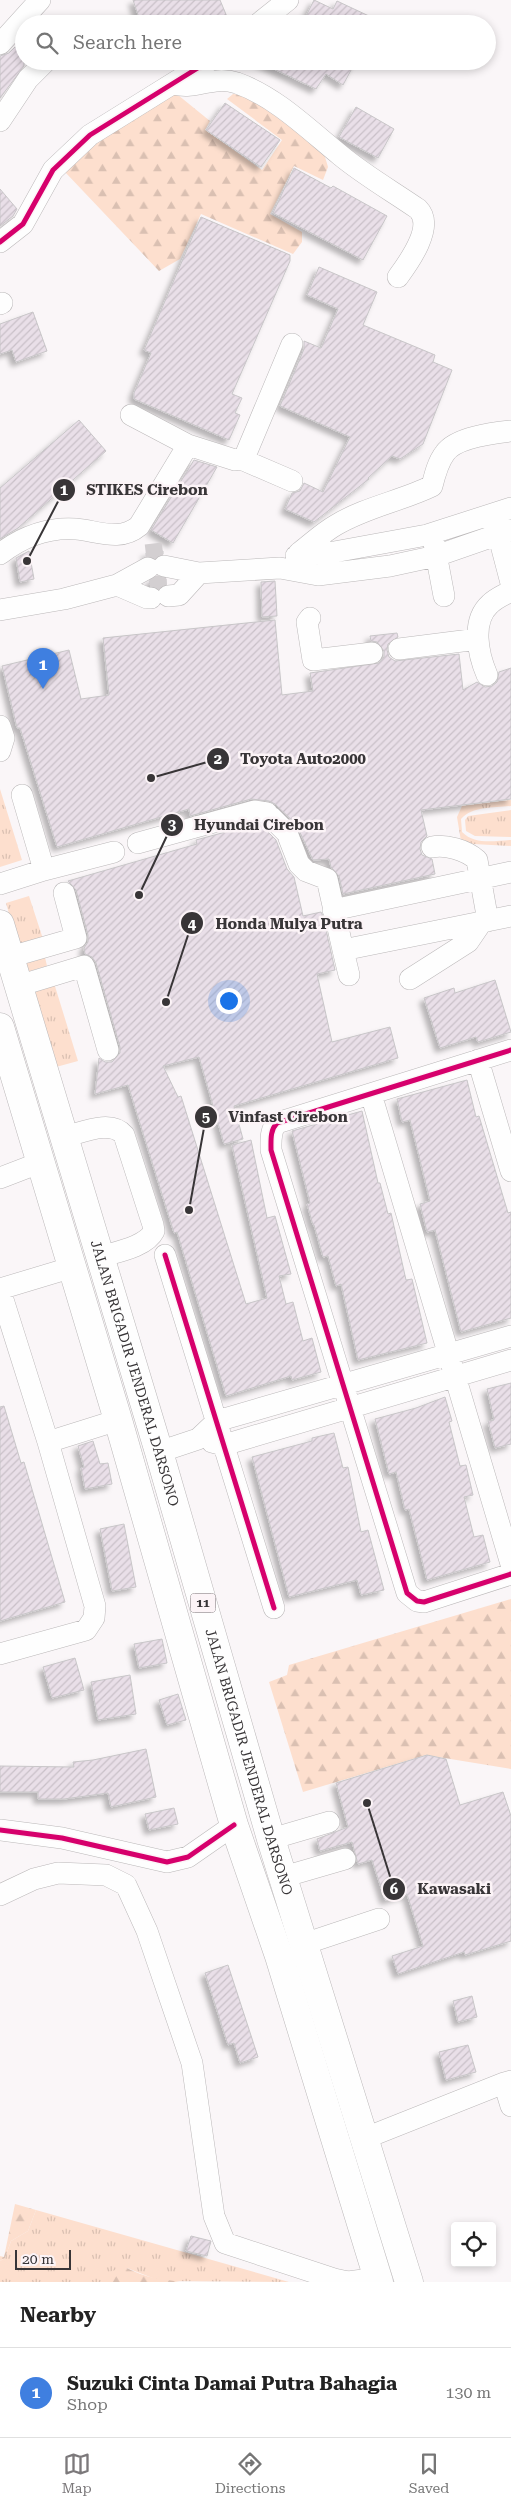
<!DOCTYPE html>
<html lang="en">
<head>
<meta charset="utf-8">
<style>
	:root { --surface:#fff; --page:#f6f6f6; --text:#222; --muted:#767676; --line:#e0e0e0; --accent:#7c797b }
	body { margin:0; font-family:"Roboto Serif",serif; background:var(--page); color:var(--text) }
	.controls { position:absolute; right:15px; bottom:15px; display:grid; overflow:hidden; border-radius:5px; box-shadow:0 2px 8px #0003 }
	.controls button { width:45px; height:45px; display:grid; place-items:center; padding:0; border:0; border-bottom:1px solid var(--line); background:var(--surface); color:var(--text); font:25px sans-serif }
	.scale { position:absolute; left:15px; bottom:12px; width:56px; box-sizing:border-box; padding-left:5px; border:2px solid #383537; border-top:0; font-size:14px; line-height:18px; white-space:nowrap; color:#383537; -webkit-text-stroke:4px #fcf4f7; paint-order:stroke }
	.you { position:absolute; left:228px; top:1000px; width:18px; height:18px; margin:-12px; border:4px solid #fff; border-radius:50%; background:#1a73e8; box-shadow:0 0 0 8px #1a73e833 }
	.badge { display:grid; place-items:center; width:32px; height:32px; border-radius:50%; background:var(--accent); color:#fff; font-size:16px; font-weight:700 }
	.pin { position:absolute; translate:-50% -41px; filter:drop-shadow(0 1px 2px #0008) }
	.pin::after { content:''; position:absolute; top:26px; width:18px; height:15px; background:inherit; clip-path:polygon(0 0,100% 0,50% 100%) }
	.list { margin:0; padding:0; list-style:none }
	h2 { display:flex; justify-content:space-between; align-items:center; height:65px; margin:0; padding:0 20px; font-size:21px }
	h2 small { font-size:16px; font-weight:400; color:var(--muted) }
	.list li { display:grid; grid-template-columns:32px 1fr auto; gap:15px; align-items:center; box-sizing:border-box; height:90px; padding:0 20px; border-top:1px solid var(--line) }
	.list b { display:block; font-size:19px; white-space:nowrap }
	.list p { margin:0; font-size:16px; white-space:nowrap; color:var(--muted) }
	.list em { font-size:16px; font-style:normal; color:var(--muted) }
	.icon { flex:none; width:28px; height:28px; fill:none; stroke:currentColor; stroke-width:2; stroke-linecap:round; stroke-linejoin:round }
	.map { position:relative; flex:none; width:511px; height:2282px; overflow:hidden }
	.search { position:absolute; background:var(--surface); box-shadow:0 2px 8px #0003; left:15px; right:15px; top:15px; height:55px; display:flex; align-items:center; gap:12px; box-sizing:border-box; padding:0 18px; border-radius:28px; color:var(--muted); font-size:19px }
	.sheet { height:155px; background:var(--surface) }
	nav { display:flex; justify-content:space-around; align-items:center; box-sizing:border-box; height:70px; border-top:1px solid var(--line); background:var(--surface); font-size:14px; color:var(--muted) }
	nav a { display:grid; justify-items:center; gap:2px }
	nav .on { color:var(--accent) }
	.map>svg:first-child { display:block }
	.grass { fill:url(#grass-tufts) }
	.forest { fill:url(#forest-firs) }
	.building { fill:url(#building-hatch); stroke:#c8c6c8; filter:url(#shadow) }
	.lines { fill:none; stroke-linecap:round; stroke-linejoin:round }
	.minor-tunnel { stroke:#d3cfd1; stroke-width:21; stroke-dasharray:21 11; stroke-linecap:butt }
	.minor-casing { stroke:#bbb8b9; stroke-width:22 }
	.highway-casing { stroke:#bbb8b9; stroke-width:29 }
	.minor { stroke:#fefefe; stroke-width:21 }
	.highway { stroke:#fefefe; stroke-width:28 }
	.cycleway-casing { stroke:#fcf4f7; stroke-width:8 }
	.cycleway { stroke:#d6006c; stroke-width:5 }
	.labels { text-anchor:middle; stroke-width:5; stroke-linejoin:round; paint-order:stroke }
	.shield { fill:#fcf4f7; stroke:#736e71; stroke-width:1 }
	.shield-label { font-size:12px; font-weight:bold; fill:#383537 }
	.street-label { font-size:14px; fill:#383537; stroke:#fcf4f7 }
	.leader { fill:none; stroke:#383537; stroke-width:2 }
	.callout-dot { fill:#383537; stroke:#fcf4f7; stroke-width:2 }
	.mark-label { font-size:15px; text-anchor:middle; font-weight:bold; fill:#fff }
	.callout-label { font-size:15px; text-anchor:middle; font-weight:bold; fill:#383537; stroke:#fcf4f7; stroke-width:5; stroke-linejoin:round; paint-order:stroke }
</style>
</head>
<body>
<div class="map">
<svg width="511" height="2282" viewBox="0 0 511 2282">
	<defs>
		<pattern id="grass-tufts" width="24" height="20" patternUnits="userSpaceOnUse" patternTransform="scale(1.25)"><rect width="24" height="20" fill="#fddfce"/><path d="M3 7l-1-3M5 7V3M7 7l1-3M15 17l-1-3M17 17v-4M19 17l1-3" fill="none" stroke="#dac0b2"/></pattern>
		<pattern id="forest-firs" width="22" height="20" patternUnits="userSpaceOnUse" patternTransform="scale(1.25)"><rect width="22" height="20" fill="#fddfce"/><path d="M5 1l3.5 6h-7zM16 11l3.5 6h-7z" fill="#dac0b2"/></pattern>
		<pattern id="building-hatch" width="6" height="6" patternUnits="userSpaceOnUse" patternTransform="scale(1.25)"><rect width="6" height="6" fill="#e9dfe8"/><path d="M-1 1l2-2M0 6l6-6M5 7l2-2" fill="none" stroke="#c9c0c8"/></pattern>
		<filter id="shadow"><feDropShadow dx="-4.5" dy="4.5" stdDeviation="2.5" flood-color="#0004"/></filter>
	</defs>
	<rect width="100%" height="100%" fill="#faf6f8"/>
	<path class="grass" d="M0 789 22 860 0 867Z
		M511 800V806C494 808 473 806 461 819L462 832C475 845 494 841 511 840V846L473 844 461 841 457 817 462 806Z
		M511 810V837L475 836 466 831 465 820 468 816Z
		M29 896 43 939 18 946 6 903Z
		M44 953 47 966 27 972 23 959Z
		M54 983 78 1061 56 1067 33 988Z
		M36 2210 289 2282 160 2281 127 2268 101 2282H0V2261L5 2258 11 2241 28 2231Z"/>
	<path class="forest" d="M233 94 246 95 323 150 328 167 323 180 294 166 270 214 302 232V242L293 254 201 214 180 259 159 271 65 172 98 141 171 95H178L210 121 205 130 262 170 282 140 227 99Z
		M511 1599V1769L426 1755 303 1792 269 1682 287 1675 289 1665Z
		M15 2204 36 2210 28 2231 11 2241 5 2258 0 2261V2256L4 2257Z
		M127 2268C148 2279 159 2278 180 2282H101C107 2271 115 2269 127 2268Z"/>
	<path class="building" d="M133 0H220L230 24H141Z
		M314 0 333 9 337 1 386 24H302Z
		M15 47 24 52V66L0 98V56L9 53Z
		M257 61H356L343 85 326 74 316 89Z
		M225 103 280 140 261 167 206 130Z
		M356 107 394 129 378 158 339 137Z
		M294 168 331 188 333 186 387 216 363 260 273 213Z
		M0 189 17 209 13 216 0 226Z
		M201 217 290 255V261L232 394 242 398 235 413 240 415 229 440 134 399V393L151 353 144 350Z
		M319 267 377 292 363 325 435 355 433 362 452 370 423 444 400 459 392 456 368 478 369 479 314 522 285 509 292 493 300 491 304 483 323 492 350 437 280 406 304 349V341L321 348 338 309 307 295Z
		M33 312 47 351 16 362 12 350 0 354V324Z
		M79 420 106 451 18 528 0 539V488Z
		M194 460 217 467 173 543 151 530Z
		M29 551 34 579 20 582 16 558Z
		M163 551V554L155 558 146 556V553Z
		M157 576 166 579V584L159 588 150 585 149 582Z
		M275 581 277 616 262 617 261 582Z
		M275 620 282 695 313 691 310 673 379 663 384 657V651L377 642 371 641 370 636 397 633 398 637 388 644 387 650 389 657 395 661 459 654 463 690 477 682 485 687 492 686 497 682 499 672 511 668V799L421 810 427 836 421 842 420 849 422 855 432 859 435 874 343 894 339 876 331 867 329 859 313 860 296 824 275 804 269 801 251 799 190 816 189 809 57 847 20 728H17L2 666 69 650 81 699 109 695 103 638Z
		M255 824 261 825 276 840 287 869 294 877 303 916 321 912 323 916 335 970 317 974 332 1042 390 1027 398 1058 234 1106 243 1139 224 1144 199 1057 163 1066 178 1097 181 1096 246 1304 267 1298 232 1145 251 1140 267 1218 275 1216 291 1274 279 1276 286 1304 293 1302 303 1341 312 1338 321 1372 292 1380 291 1376 226 1396 177 1232 174 1233 128 1085 95 1094 99 1058 105 1062H112L120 1053V1047L96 963 92 957 85 954 84 948 88 942V935L76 890 68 881 197 844 196 840Z
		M495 980 511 1032 478 1042 476 1037 440 1048 424 998 454 988 455 993Z
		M467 1080 476 1117 479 1116 508 1213 511 1212V1318L461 1332 435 1230 427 1232 420 1204 430 1201 410 1120 402 1122 397 1099Z
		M362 1111 378 1183H380L388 1214 391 1213 406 1280 412 1279 427 1343 358 1360 341 1284 336 1286 328 1256 323 1257 314 1225H313L307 1204 310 1203 292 1131Z
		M511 1383V1444L495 1448 488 1421 494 1420 487 1389Z
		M445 1397 452 1421 449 1422 460 1466 466 1465 473 1495 464 1497 474 1537 483 1535 490 1562 427 1580 409 1509 405 1510 396 1472 389 1474 375 1419 416 1408Z
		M4 1406 21 1463 24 1462 65 1602 0 1621V1407Z
		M334 1433 343 1468 348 1467 361 1532 368 1530 384 1590 361 1595 357 1580 289 1597 252 1457 312 1441V1438Z
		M93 1441 100 1464 108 1463 112 1484 85 1489 81 1468 84 1467 78 1446Z
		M124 1524 136 1587 112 1591 100 1529Z
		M162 1639 167 1663 139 1668 134 1644Z
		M75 1658 84 1690 52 1698 43 1667Z
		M130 1675 136 1714 98 1720 91 1682Z
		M178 1694 186 1720 167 1725 159 1700Z
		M146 1749 156 1797 111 1807 108 1793 64 1799H38V1792H0V1766L74 1767 73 1762 93 1760Z
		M427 1755 446 1759 460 1805 503 1792 511 1816V1941L465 1955 464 1952 398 1974 392 1956 423 1946 407 1894 385 1900 372 1860 358 1864 352 1842 320 1851 317 1839 348 1827 336 1783Z
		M174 1808 178 1824 149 1830 145 1814Z
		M228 1965 258 2057 240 2063 234 2043 228 2045 205 1973Z
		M472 1996 477 2017 458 2022 453 2001Z
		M468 2045 476 2072 446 2080 439 2052Z
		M191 2236 211 2241 207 2256 186 2251Z"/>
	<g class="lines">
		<path class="minor-tunnel" d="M146 555 163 553
			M150 587 167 585"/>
		<g class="minor-casing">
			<path id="minor" d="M258 24 288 0
				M0 44 40 0
				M174 84C197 90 212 75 237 83 276 97 308 129 340 155 364 175 392 191 418 209 435 226 409 262 398 277
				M0 121 28 79 45 62
				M0 242 23 224 53 170 90 135 209 61
				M0 304 2 303
				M131 415 188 445 235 460 241 459 292 481
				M241 459 245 456 292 344
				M495 522 511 583
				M434 543 444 596
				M299 553C311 544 322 533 336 525 366 507 401 501 432 486 435 474 438 462 445 453 456 437 493 433 511 431
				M0 554C22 537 48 527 76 529 98 531 120 542 139 526L188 445
				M296 556 334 552 427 535 511 508
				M164 566 199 573 280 568 318 575 390 566 436 556 511 530
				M117 585 147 598H151
				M168 596 179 595 199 573
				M0 610 64 599 117 585 148 568
				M310 618 307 622 313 660 372 653
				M399 649 478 639
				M487 675C478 654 471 621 490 604 496 598 504 595 511 591
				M0 726 4 738 0 751
				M271 817 287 833 299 864 306 871 327 879 343 950 511 916
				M138 843 254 811 267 813
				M432 847C445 844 466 850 477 860L488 921
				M44 870 114 852
				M0 884 44 870 22 795
				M333 910 511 872
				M343 950 349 975
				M10 957 76 938 64 893
				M410 979 468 942 481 923
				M18 986 84 966 108 1050
				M511 1050 277 1123C270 1130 271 1140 271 1150L407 1593 417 1601 424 1602 511 1574
				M478 1060 511 1171
				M371 1094 511 1564
				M64 1137C81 1133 111 1119 124 1135L153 1225 154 1231C146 1247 116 1252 100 1257
				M0 1178 39 1163
				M165 1255 274 1608
				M0 1289 73 1267
				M0 1290 48 1442 95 1606 94 1618 86 1630 0 1654
				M48 1442 118 1420
				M212 1442 224 1445 511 1360
				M159 1452 198 1439 217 1421 511 1336
				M0 1830 62 1838 167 1862 188 1857 234 1825
				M271 1839 329 1822
				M283 1877 345 1859
				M0 1895 34 1879 58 1873 106 1875 126 1885 147 1931 192 2063 214 2216 225 2243 334 2279 348 2282 378 2278
				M304 1944 379 1919
				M511 2081 504 2083 511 2106
				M363 2139 504 2083"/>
		</g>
		<g class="highway-casing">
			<g id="highway">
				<path id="s1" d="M0 924 159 1452 271 1839 409 2282"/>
				<path d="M0 1027 118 1420 234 1825 279 1956 379 2282"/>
			</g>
		</g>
		<use href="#minor" class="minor"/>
		<use href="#highway" class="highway"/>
		<g class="cycleway-casing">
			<path id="cycleway" d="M0 242 23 224 53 170 90 135 209 61
				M511 1050 277 1123C270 1130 271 1140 271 1150L407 1593 417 1601 424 1602 511 1574
				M165 1255 274 1608
				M0 1830 62 1838 167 1862 188 1857 234 1825"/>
		</g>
		<use href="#cycleway" class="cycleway"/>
	</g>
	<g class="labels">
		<rect class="shield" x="190.5" y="1593.5" width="25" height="19" rx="4"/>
		<g class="shield-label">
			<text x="203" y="1607">11</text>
		</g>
		<g class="street-label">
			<text dy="5" stroke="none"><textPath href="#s1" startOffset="469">JALAN BRIGADIR JENDERAL DARSONO</textPath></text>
			<text dy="5" stroke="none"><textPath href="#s1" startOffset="874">JALAN BRIGADIR JENDERAL DARSONO</textPath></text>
		</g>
	</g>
	<path class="leader" d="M27 561L64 490M151 778L218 759M139 895L172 825M166 1002L192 923M189 1210L206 1117M367 1803L394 1889"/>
	<g class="callout-dot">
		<circle cx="27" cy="561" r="5"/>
		<circle cx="151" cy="778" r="5"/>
		<circle cx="139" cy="895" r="5"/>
		<circle cx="166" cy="1002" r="5"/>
		<circle cx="189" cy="1210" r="5"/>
		<circle cx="367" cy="1803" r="5"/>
		<circle cx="64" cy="490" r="12"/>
		<circle cx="218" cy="759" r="12"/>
		<circle cx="172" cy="825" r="12"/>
		<circle cx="192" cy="923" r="12"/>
		<circle cx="206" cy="1117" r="12"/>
		<circle cx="394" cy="1889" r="12"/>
	</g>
	<g class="mark-label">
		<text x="64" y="495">1</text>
		<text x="218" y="764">2</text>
		<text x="172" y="830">3</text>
		<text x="192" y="929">4</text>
		<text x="206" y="1122">5</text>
		<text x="394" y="1894">6</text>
	</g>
	<g class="callout-label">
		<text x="147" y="495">STIKES Cirebon</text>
		<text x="303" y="764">Toyota Auto2000</text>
		<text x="259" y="830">Hyundai Cirebon</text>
		<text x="289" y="929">Honda Mulya Putra</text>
		<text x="288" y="1122">Vinfast Cirebon</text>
		<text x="454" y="1894">Kawasaki</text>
	</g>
</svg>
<div class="controls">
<button><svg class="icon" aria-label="locate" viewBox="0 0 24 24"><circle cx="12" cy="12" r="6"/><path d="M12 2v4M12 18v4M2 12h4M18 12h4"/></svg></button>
</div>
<div class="scale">20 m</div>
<div class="you"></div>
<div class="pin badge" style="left:43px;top:689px;background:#3f7fe0">1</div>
<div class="search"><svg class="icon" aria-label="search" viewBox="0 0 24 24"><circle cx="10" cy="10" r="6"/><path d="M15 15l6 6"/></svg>Search here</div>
</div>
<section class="sheet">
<h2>Nearby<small></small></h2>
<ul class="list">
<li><span class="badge" style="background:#3f7fe0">1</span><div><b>Suzuki Cinta Damai Putra Bahagia</b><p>Shop</p></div><em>130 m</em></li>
</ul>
</section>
<nav>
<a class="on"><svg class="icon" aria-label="map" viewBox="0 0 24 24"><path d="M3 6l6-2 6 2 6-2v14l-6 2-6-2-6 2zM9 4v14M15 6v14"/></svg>Map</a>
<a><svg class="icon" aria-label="directions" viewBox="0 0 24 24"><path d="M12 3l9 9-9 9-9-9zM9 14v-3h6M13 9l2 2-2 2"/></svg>Directions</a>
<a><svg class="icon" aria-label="saved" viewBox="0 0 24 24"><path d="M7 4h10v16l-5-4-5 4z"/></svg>Saved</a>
</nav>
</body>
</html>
